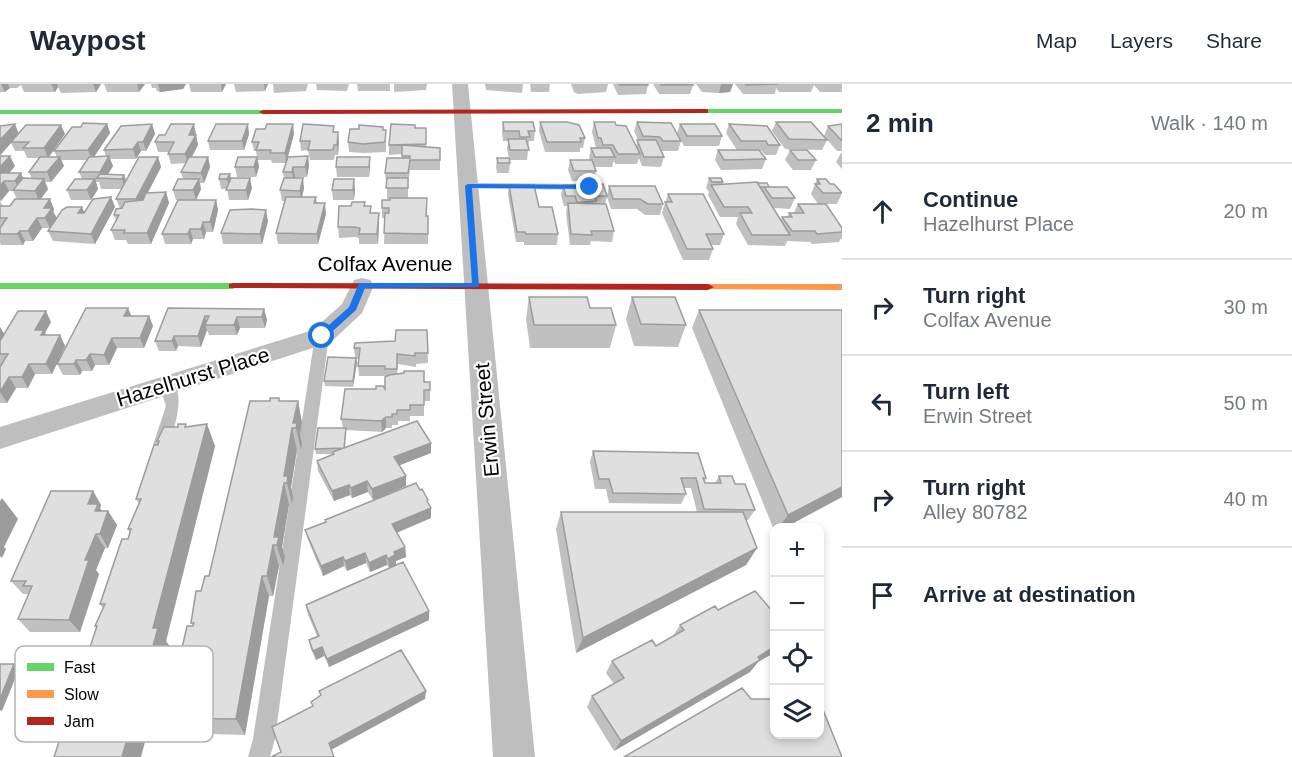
<!DOCTYPE html>
<html lang="en">
<head>
<meta charset="utf-8">
<style>
	:root { --surface:#fff; --page:#f2f2f3; --text:#1f2937; --muted:#747a83; --line:#e0e1e3 }
	body { margin:0; font-family:Helvetica,sans-serif; background:var(--page); color:var(--text) }
	.controls { position:absolute; right:18px; bottom:18px; display:grid; overflow:hidden; border-radius:12px; box-shadow:0 3px 9px #0003 }
	.controls button { width:54px; height:54px; display:grid; place-items:center; padding:0; border:0; border-bottom:2px solid var(--line); background:var(--surface); color:var(--text); font:30px sans-serif }
	.stop { position:absolute; width:18px; height:18px; margin:-14px; border:4px solid #1a73e8; border-radius:50%; background:#fff }
	.stop.end { background:#1a73e8; border-color:#fff; box-shadow:0 2px 6px #0008 }
	.list { margin:0; padding:0; list-style:none }
	h2 { display:flex; justify-content:space-between; align-items:center; height:78px; margin:0; padding:0 24px; font-size:26px }
	h2 small { font-size:20px; font-weight:400; color:var(--muted) }
	.list li { display:grid; grid-template-columns:39px 1fr auto; gap:18px; align-items:center; box-sizing:border-box; height:96px; padding:0 24px; border-top:2px solid var(--line) }
	.list b { display:block; font-size:22px; white-space:nowrap }
	.list p { margin:0; font-size:20px; white-space:nowrap; color:var(--muted) }
	.list em { font-size:20px; font-style:normal; color:var(--muted) }
	.icon { flex:none; width:33px; height:33px; fill:none; stroke:currentColor; stroke-width:2; stroke-linecap:round; stroke-linejoin:round }
	.map { position:relative; flex:none; width:842px; height:673px; overflow:hidden }
	header { display:flex; align-items:center; gap:36px; box-sizing:border-box; height:84px; padding:0 30px; background:var(--surface); border-bottom:2px solid var(--line) }
	header strong { font-size:28px }
	nav { display:flex; gap:33px; margin-inline-start:auto; font-size:21px }
	main { display:flex }
	aside { flex:1; background:var(--surface) }
	.map>svg:first-child { display:block }
	.lines { fill:none; stroke-linecap:round; stroke-linejoin:round }
	.lane { fill:#bebebe; fill-rule:evenodd }
	.street { fill:#bebebe; fill-rule:evenodd }
	.fast { fill:#63d668; fill-rule:evenodd }
	.slow { fill:#ff974d; fill-rule:evenodd }
	.jam { fill:#b3261e; fill-rule:evenodd }
	.wall { fill:#c0c0c0; fill-rule:evenodd }
	.shaded-wall { fill:#9c9c9c }
	.building { fill:#dfdfdf; stroke:#9c9c9c; stroke-width:1.5 }
	.route { fill:#1a73e8 }
	.labels { text-anchor:middle; stroke-width:4.5; stroke-linejoin:round; paint-order:stroke }
	.street-label { font-size:21px; fill:#000; stroke:#fff }
	.key { fill:#fff; stroke:#b2b2b2; stroke-width:1.5 }
	.key-label { font-size:16px; fill:#000 }
</style>
</head>
<body>
<header>
<strong>Waypost</strong>
<nav><a>Map</a><a>Layers</a><a>Share</a></nav>
</header>
<main>
<div class="map">
<svg width="842" height="673" viewBox="0 0 842 673">
	<rect width="100%" height="100%" fill="#fff"/>
	<g class="lines">
		<path class="lane" d="M468 99 582 100 587 103 582 106 464 104 463 102Z
			M322 248 329 252 275 655 270 673H248L253 655 315 252Z
			M166 296C190 303 173 346 169 361L166 365H156L153 361 166 322 159 301Z"/>
		<path class="street" d="M452 0H468L535 673H493Z
			M362 194 370 196 374 201 362 229 331 258 0 365V343L313 246 342 220 354 196Z"/>
		<path class="fast" d="M702 25H842V29H702Z
			M0 26H263L267 28 263 30H0Z
			M0 199H233L239 202 233 205H0Z"/>
		<path class="slow" d="M708 200H842V206L704 205V201Z"/>
		<path class="jam" d="M705 25H708V29L263 30 259 28 263 26Z
			M233 199 708 200 714 203 708 206 229 204V200Z"/>
	</g>
	<path class="wall" d="M0 0H101L96 8 61 9 58 3 55 8H24L21 1 17 4H10L5 8H0Z
		M104 0H145L139 8H107Z
		M151 0H186L183 5 160 8 157 7 156 4H152Z
		M189 0H226L222 8H191Z
		M234 0H268L265 7 236 8Z
		M273 0H308L306 7 274 9Z
		M316 0H349L347 7 317 6Z
		M357 0H390V7H358Z
		M394 0H427L426 6 394 8Z
		M485 0H523L522 9 486 6Z
		M530 0H560H550L549 8H531Z
		M571 0H608L606 8 578 10 574 8Z
		M613 0H647L648 1 646 10 618 11Z
		M653 0H692L693 1 690 10H659Z
		M696 0H733L730 8 719 9 702 8Z
		M735 0H842V8H820L814 1 811 8H779L776 4 775 10H743Z
		M503 38 535 47 534 57H529L527 76H509L510 79 509 89H497L496 83 497 74H509L507 65 508 57H503L502 48Z
		M540 38 585 54 583 64H580V68H545L539 47Z
		M594 38 616 41 636 62 638 56 634 47 637 38 681 57 678 67H661L664 73 661 83 642 82 639 74 637 80H615L614 76 612 83H595L596 87 594 97H572L568 86 570 76H590L589 74 591 64H596L592 48Z
		M776 38 827 56 822 66 785 65 772 47Z
		M107 40 110 49 94 73 106 72 104 66 152 40 155 50 146 67H141L136 75H110L113 82 108 90 126 96 158 73 161 83 148 109 166 108 169 119 151 160H128L126 156H115L111 146 116 136 114 131 120 124 116 115 122 105H101L99 98H96L98 105 91 116H71L67 106 82 95 79 88 87 76H61L64 82 51 98H45L48 105 41 115 54 125 50 144H42L33 157H25L23 161H1L0 159V72L15 82 9 89H21L23 94 32 95 29 88 39 74H27L24 67H15L11 59 0 72V42L18 49 65 50 49 73H57L54 67 81 43ZM9 107H13L17 115 10 122H3L0 117H1Z
		M680 40 722 52 719 62H684L677 49Z
		M729 40 780 61 776 71H765L762 67H760L766 75 762 85 721 86 715 76 718 66H737L726 49Z
		M842 40V67H837L824 52 828 42Z
		M415 44H426V63L440 64V86H410L408 99V114L426 132H428V160H384L385 134H382V124L390 116V115H387V99H386L385 89 402 74V70L389 71V61Z
		M383 46H386V68L364 69 349 68 348 58Z
		M335 48 339 57 338 71H335L334 76H310L308 66 301 67 300 57Z
		M197 50 196 51 198 61 192 73H208L210 83 204 99H200L201 105 196 116H176L173 106 183 95 181 88 186 79 171 80 168 70 169 68H158L155 58Z
		M249 50 244 66H210L208 57Z
		M294 50 288 73 308 72 309 82 307 93 294 94 304 104 302 113H316L317 119 326 130 318 160H278L276 149 285 117H282L280 106 284 94 283 88 286 79H272L271 76H258L259 83 256 93H237L235 83 257 73 256 67H254L252 58Z
		M790 66 816 76 811 86H793L785 76Z
		M841 69H842V85L836 78Z
		M336 83H370L369 93H337Z
		M230 90 231 95 252 104 248 116H229L227 105H221L219 95Z
		M709 94 723 98 722 101 769 103 795 114 790 125 774 124 781 136 782 133H787L789 129H794L798 120 842 144V156L841 154 839 158 812 160 810 158 787 157 785 162 748 161 736 140 738 133H720L708 111 709 108 706 104Z
		M817 95 830 100 842 109 837 120H818L811 110Z
		M509 101 539 123 558 150 557 161H524V158H516L508 111Z
		M563 101 607 112 609 102 663 120 660 131H645L637 125H611L607 113 605 120 614 147 612 158 591 157 590 161H570L566 129 567 122H564L561 111Z
		M355 105 354 116H333L332 106Z
		M668 110 724 150 720 161H711L713 165 709 176H683L662 129Z
		M111 113 115 123 95 160 53 157 48 147 82 123 84 129Z
		M216 116 218 126 213 148H206L204 155H193L191 160H165L162 150Z
		M365 122 371 129H379V139L378 160H359V154L355 153 339 154 338 143Z
		M268 137 262 160H223L221 149Z
		M529 213 590 224 616 241 610 264H530L526 235Z
		M632 213 686 241 678 263 634 262 626 235Z
		M128 224 131 232H149L153 242 144 264H117L109 281H95L92 287H82L80 291H63L57 280Z
		M168 224 264 225 267 236 265 244H240L237 251H209L207 246 201 263 178 262 176 267H159L155 257Z
		M699 226 842 413 784 444H774V446L692 244Z
		M51 238 45 249 46 251H60L65 262 52 290H35L28 304H16L7 319H0V283L1 281H0V243L4 250Z
		M427 246 428 279 416 280V283L398 280 397 290 424 298 430 306V317H424V332H410V337H398V341H392V344H386L382 348 346 346 345 364 431 369 400 381 406 392V402L373 416 368 408 352 414 350 411 334 417 318 387 317 377 333 371V370H316L315 365 343 344 341 335 385 305 386 292H359L358 282 359 275H356L357 279 353 303 325 302 324 297 355 273 354 264 395 257Z
		M280 317H298L302 339 300 350 302 360 301 366H297L291 403 293 413 292 420H289L282 463 285 473 283 482H279L273 512H269L245 651 177 649 165 634 174 619V617L171 613 193 542 191 539 201 507 209 492Z
		M187 342 215 362 166 557 170 563 97 544 95 542 103 524 100 520 130 449 128 445 139 420 136 415 158 361 157 357Z
		M593 367 706 394 705 399H715L719 392 735 400 755 426 748 436H746L757 464 746 481 576 569 556 445 561 428H697L691 404H684L686 410 681 420 609 419 606 405H595L590 378Z
		M93 407 101 421 100 424 102 427H108L117 441 108 464H105L96 486 99 490 80 548H30L18 535 29 510H23L11 497Z
		M428 420 431 424V434L397 449 405 463 406 473 396 477 389 484 387 481 370 488 366 479 347 487 344 482 323 492 308 456 305 446Z
		M306 521 429 527V536L329 583 324 572 316 576 311 565 309 556 317 552 308 531Z
		M680 541 758 578 750 588 614 667 587 623 592 612 614 600 606 589 612 577 656 562 673 552Z"/>
	<path class="shaded-wall" d="M1 0H8L10 4 5 8Z
		M51 0H61H57L58 3 55 8Z
		M93 0H101L96 8Z
		M137 0H145L139 8Z
		M158 0H186L183 5 160 8Z
		M221 0H226L222 8Z
		M264 0H268L265 7Z
		M721 0H733L730 8 719 9Z
		M15 40 19 50 11 58V59L0 71V56Z
		M107 40 110 49 92 76 88 66Z
		M152 40 155 50 146 67 143 58Z
		M194 40 198 61 188 79 185 70 189 51Z
		M248 40 249 50 244 66 242 57Z
		M293 40 294 50 286 79 285 69Z
		M61 41 65 50 48 74 44 64Z
		M338 48 339 57 338 71 337 61Z
		M138 58 141 67 136 75 133 65Z
		M10 72 15 82 6 93 0 94V83Z
		M109 72 113 82 105 95H102L100 88Z
		M308 72 309 82 307 93 305 83Z
		M60 73 64 82 51 98 47 88Z
		M158 73 161 83 139 125 136 115Z
		M208 73 210 83 204 99 201 89Z
		M257 73 259 83 256 93 254 83Z
		M370 73V83L369 93V83Z
		M293 83 295 93 294 98 292 88Z
		M21 89 25 100 20 107 15 97Z
		M230 90 232 100 230 105 227 95Z
		M124 91 128 101 125 105 122 95Z
		M250 94 252 104 248 116 246 106Z
		M303 94 304 104 301 117 300 107Z
		M44 95 48 105 39 117 35 107Z
		M95 95 98 105 91 116 87 106Z
		M199 95 201 105 196 116 193 106Z
		M354 95 355 105 354 116 353 106Z
		M4 97 9 107 1 117 0 114V102Z
		M166 108 169 119 151 160 147 149Z
		M111 113 115 123 95 160 91 150Z
		M50 115 54 125 53 127 57 134 50 144 45 134 44 124Z
		M216 116 218 126 213 148 210 138Z
		M325 119 326 130 318 160 317 150Z
		M82 123 86 133 78 129Z
		M266 126 268 137 262 160 260 150Z
		M379 129V139L378 160 377 150Z
		M37 134 42 144 33 157 28 147Z
		M203 138 206 148 204 155 201 145Z
		M190 145 193 155 191 160 188 150Z
		M20 147 25 157 23 161 17 150Z
		M128 224 132 234 124 232Z
		M264 225 267 236 265 244 262 233Z
		M46 227 51 238 45 249 49 257 35 246Z
		M149 232 153 242 144 264 140 254Z
		M205 232 207 241H205L207 246 201 263 198 252Z
		M237 233 240 244 237 251 234 241Z
		M0 243 6 253 0 262Z
		M60 251 65 262 52 290 46 280Z
		M174 252 178 262 176 267 172 257Z
		M112 254 117 264 109 281 104 271Z
		M90 270 95 281 92 287 86 276Z
		M356 274 357 279 353 303V297Z
		M76 276 82 287 80 291 74 280Z
		M29 280 35 290 28 304 22 293Z
		M9 293 16 304 7 319 0 308Z
		M298 317 302 339 300 350 302 360 301 366 296 344 293 339Z
		M386 333V344L382 348 381 337Z
		M207 340 215 362 166 557 170 563 141 673H122L153 544Z
		M292 344 297 366 291 403 293 413 292 420 287 399 284 392Z
		M431 359V369L395 383 394 373Z
		M406 392V402L373 416 372 405Z
		M367 397 368 408 352 414 351 404Z
		M284 399 289 420 282 463 285 473 283 482 274 453Z
		M349 401 350 411 334 417 332 407Z
		M842 403V413L784 444H778L788 431Z
		M93 407 101 421 100 424 106 433 108 427 117 441 108 464 100 450 88 420Z
		M2 414 18 435 4 463 6 465 2 474 0 472V417Z
		M428 416V425L431 424V434L393 450 392 440Z
		M96 450 105 464 96 486 99 490 80 548 69 536 85 476Z
		M273 461 279 482 273 512 267 492Z
		M405 463 406 473 396 477V481L389 484 388 475 394 468Z
		M757 464 746 481 576 569 583 554Z
		M365 469 366 479 347 487 345 477Z
		M386 471 387 481 370 488 369 479Z
		M343 473 344 482 323 492 321 482Z
		M262 492 269 512 245 651 236 635Z
		M429 527V536L329 583 327 575Z
		M322 563 324 572 316 576 313 567Z
		M774 563V569L758 578 750 588 614 667 621 657Z
		M14 580 19 585 2 627 0 626V615Z
		M426 607 425 615 331 666 329 659Z"/>
	<path class="building" d="M619 0H647L648 1H620Z
		M661 0H692L693 1H661Z
		M745 0H778L746 1Z
		M503 38H533L535 47H528L530 53H520L519 47H504Z
		M540 38H567L579 41 585 54H580L581 58H547Z
		M594 38H615L616 41 626 42 640 70H618L613 61H603L601 54H598Z
		M637 38 671 39 681 57H663L660 53 643 52Z
		M776 38H811L827 56 789 55Z
		M83 39 107 40 88 66 54 67 72 43H81Z
		M15 40 0 56V42Z
		M152 40 143 58H138L133 65 104 66 121 42Z
		M171 40H194L189 51H196L185 70H168L174 58H155L159 51H165Z
		M216 40H248L242 57H208Z
		M267 40H293L285 69H270L271 66H256L259 58H252L256 45H265Z
		M303 40 334 42 333 48H338L337 61H334L333 66H308L310 57H300Z
		M391 40 415 41V44H426V60L389 61Z
		M680 40H715L722 52H687Z
		M729 40 767 42 780 61H768L766 57H741Z
		M842 40V57L828 42Z
		M26 41H61L44 64H23L29 58H11Z
		M359 41 383 43V46H386L385 58 363 60 348 58 350 45H359Z
		M508 55H526L529 66H510Z
		M637 56H656L664 73H644Z
		M402 61 440 64V76H410L408 89H385L387 74H410V72H402Z
		M591 64H610L615 73H595Z
		M718 66H759L766 75 724 76Z
		M790 66H807L816 76H798Z
		M0 72H10L0 83Z
		M109 72 100 88H79L89 73Z
		M308 72 305 83H293L292 88H283L288 73Z
		M40 73H60L47 88H29Z
		M139 73H158L136 115H116Z
		M189 73H208L201 89 181 88Z
		M238 73H257L254 83H235Z
		M337 73H370L369 83H336Z
		M497 74H509L510 79H498Z
		M570 76H592L596 87H574Z
		M0 89H21L15 97H4L0 102Z
		M100 90 124 91 122 95 97 94Z
		M220 90H230L227 95H219Z
		M23 94 44 95 35 107 13 106Z
		M231 94H250L246 106H226Z
		M284 94H303L300 107 280 106Z
		M387 94H408V104H386Z
		M709 94H721L723 98H712Z
		M75 95H95L87 106H67Z
		M178 95H199L193 106H173Z
		M334 95H354L353 106H332Z
		M817 95H826L830 100H834L842 109H823L815 100H820Z
		M757 98 790 151H752L740 129H752L748 123H724L711 101Z
		M758 99H767L769 103H760Z
		M603 100 607 112H595L596 117 587 118H577L575 112H566L563 101Z
		M509 101H534L539 123H552L558 150H526L525 148H517Z
		M609 102H655L663 120H648L640 115H613Z
		M764 103H787L795 114H772Z
		M166 108 147 149H124L125 146H111L119 131H114L116 125 122 124 125 118 143 116 146 109Z
		M668 110H703L724 150H706L713 165H687L665 118H672Z
		M111 113 91 150 48 147 62 126 67 123H82L78 129H84L93 115Z
		M286 113H316L314 119H325L317 150 276 149Z
		M390 114H427L426 132H428V150L384 149 385 129H389V124H382V116H390Z
		M15 115H50L44 124H52L45 134H37L28 147H20L17 150H0V144L7 134H0V122H10Z
		M178 116H216L210 138H203L201 145H190L188 150H162Z
		M352 118H365L364 122H371L370 129H379L377 150H359L360 144 354 143H338L339 122H351Z
		M568 119 606 120 614 147H591L592 151 571 150Z
		M798 120H826L842 144V148L817 150 815 147H792L782 133H792L789 129H804Z
		M252 125 266 126 260 150 221 149 230 126Z
		M529 213H587L590 224H611L616 241H534Z
		M632 213H675L686 241 641 240Z
		M86 224H128L124 232H149L140 254H112L104 271 90 270 86 276H76L74 280H57Z
		M168 224 264 225 262 233H237L234 241H205L209 232H205L198 252H174L172 257H155Z
		M699 226H842V403L788 431Z
		M18 227H46L35 246H44L41 251H60L46 280H29L22 293H9L0 308V283L8 270H0V257Z
		M396 246H427L428 269H415V272L397 270V285H385V282H358L360 264H354L355 259 395 257Z
		M328 273 356 274 353 297H324Z
		M404 287H424V298H430V306H424V321H410V326H397V330H392V333H386L381 337 341 335 345 305H376V302H383L385 305V293L389 291 404 289Z
		M270 314H279V317H298L293 339H297L296 344H292L284 392H288L287 399H284L274 453H279L277 461H273L267 492H262L236 635 165 634 168 619H174L175 613H171L187 542H193L194 539H191L196 507H201L205 492H209L250 317H270Z
		M417 337 431 359 394 373 406 392 372 405 367 397 351 404 349 401 332 407 317 377 334 370 333 368Z
		M178 340H186L185 343 207 340 153 544H158L122 673H54L97 542H95L105 520H100L122 455H128L131 445H128L141 415H136L154 361H158L159 357H157L164 343H178Z
		M318 344H346L344 364 315 365Z
		M593 367 698 369 706 394H703L705 399H721L719 392H732L735 400H745L755 426 704 425 696 394H681L686 410 613 409 609 395H599Z
		M416 399 420 406 422 405 428 416 427 417 431 424 392 440 405 463 394 468 395 471 388 475 386 471 369 479 365 469 345 477 343 473 321 482 305 446 326 438 325 436Z
		M51 407H93L88 420H98L95 427H108L100 450H96L85 476H89L69 536 18 535 32 502H23L26 497H11Z
		M561 428H743L757 464 583 554Z
		M403 478 429 527 327 575 322 563 313 567 309 556 319 552 306 521Z
		M755 507 774 529V563L758 573 760 576 621 657 592 612 624 594 612 577 652 556 656 562 684 546 680 541 715 522 718 526Z
		M401 566 426 607 329 659 334 673H271L281 668 272 643 313 622 311 618 321 611 319 607Z
		M0 580H14L0 615Z
		M742 604 751 615H774V651H819V616L842 673H624Z"/>
	<path class="route" d="M468 100 590 101 593 103 590 105 472 104 479 203 365 204 356 226 325 254H319V250L349 223 359 199H472L465 102Z"/>
	<g class="labels">
		<g class="street-label">
			<text x="385" y="187">Colfax Avenue</text>
			<text transform="translate(193 293) rotate(-17)" y="7">Hazelhurst Place</text>
			<text transform="translate(487 336) rotate(-95)" y="7">Erwin Street</text>
		</g>
	</g>
	<rect x="15" y="562" width="198" height="96" rx="9" class="key"/>
	<rect x="27" y="579" width="27" height="8" fill="#63d668"/>
	<rect x="27" y="606" width="27" height="8" fill="#ff974d"/>
	<rect x="27" y="633" width="27" height="8" fill="#b3261e"/>
	<g class="key-label">
		<text x="64" y="589">Fast</text>
		<text x="64" y="616">Slow</text>
		<text x="64" y="643">Jam</text>
	</g>
</svg>
<div class="controls">
<button>+</button>
<button>−</button>
<button><svg class="icon" aria-label="locate" viewBox="0 0 24 24"><circle cx="12" cy="12" r="6"/><path d="M12 2v4M12 18v4M2 12h4M18 12h4"/></svg></button>
<button><svg class="icon" aria-label="layers" viewBox="0 0 24 24"><path d="M12 4l9 5-9 5-9-5zM3 14l9 5 9-5"/></svg></button>
</div>
<div class="stop" style="left:322px;top:252px"></div>
<div class="stop end" style="left:590px;top:103px"></div>
</div>
<aside>
<h2>2 min<small>Walk · 140 m</small></h2>
<ul class="list">
<li><svg class="icon" aria-label="ahead" viewBox="0 0 24 24"><path d="M12 20V5M6 11l6-6 6 6"/></svg><div><b>Continue</b><p>Hazelhurst Place</p></div><em>20 m</em></li>
<li><svg class="icon" aria-label="right" viewBox="0 0 24 24"><path d="M7 20v-9h11M14 6l5 5-5 5"/></svg><div><b>Turn right</b><p>Colfax Avenue</p></div><em>30 m</em></li>
<li><svg class="icon" aria-label="left" viewBox="0 0 24 24"><path d="M17 20v-9H6M10 6l-5 5 5 5"/></svg><div><b>Turn left</b><p>Erwin Street</p></div><em>50 m</em></li>
<li><svg class="icon" aria-label="right" viewBox="0 0 24 24"><path d="M7 20v-9h11M14 6l5 5-5 5"/></svg><div><b>Turn right</b><p>Alley 80782</p></div><em>40 m</em></li>
<li><svg class="icon" aria-label="arrive" viewBox="0 0 24 24"><path d="M6 21V4h12l-3 4 3 4H6"/></svg><div><b>Arrive at destination</b></div></li>
</ul>
</aside>
</main>
</body>
</html>
